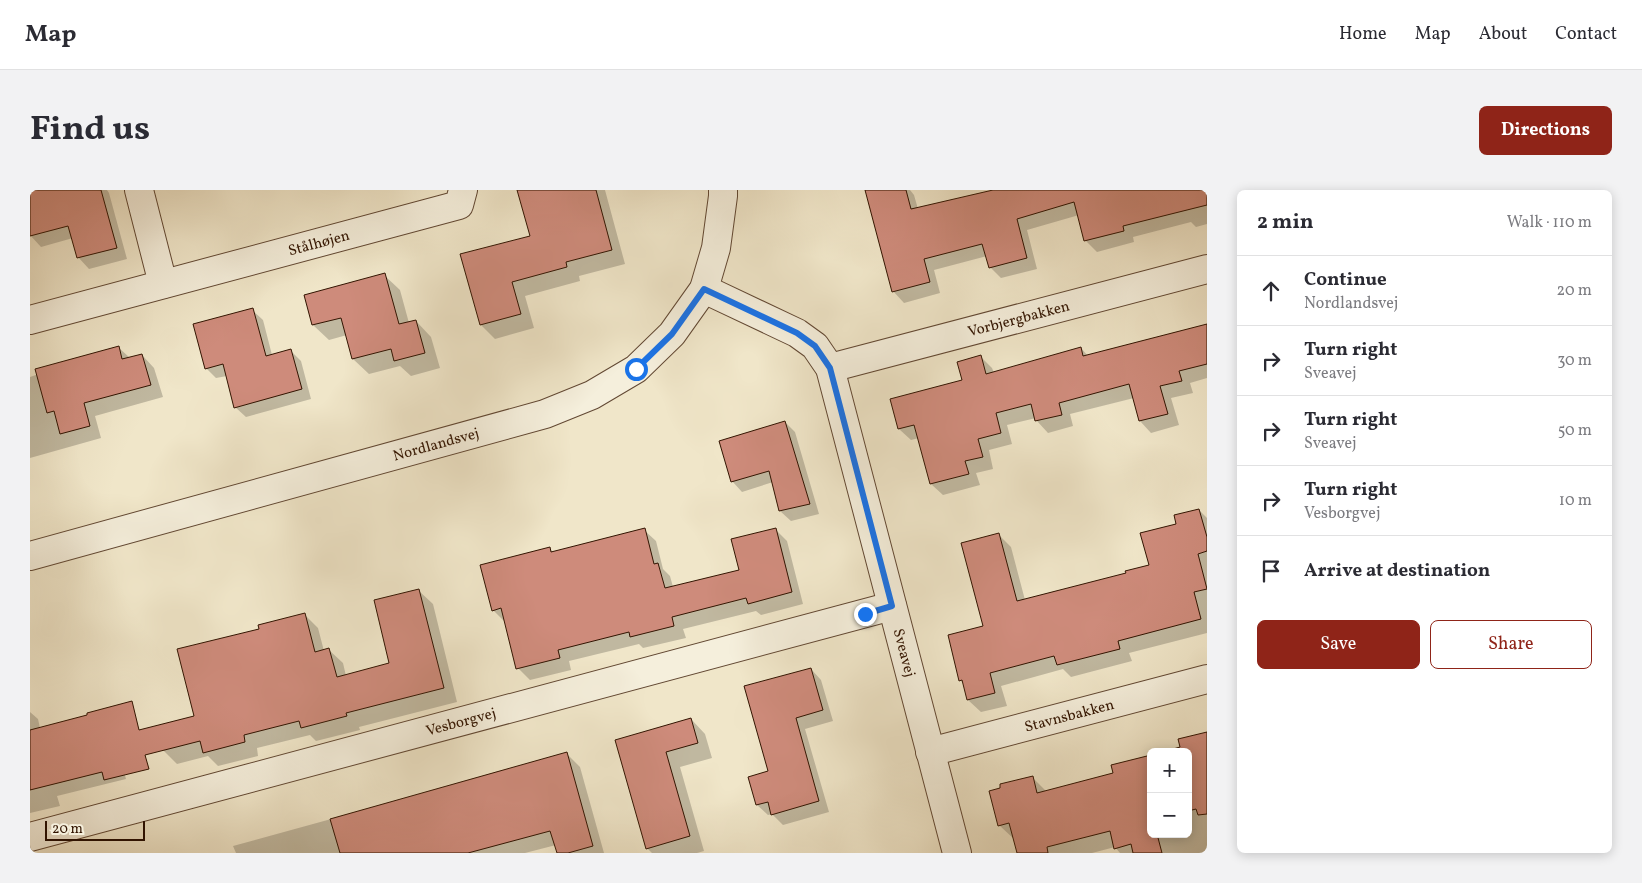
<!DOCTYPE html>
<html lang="en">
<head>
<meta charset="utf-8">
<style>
	:root { --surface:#fff; --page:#f2f2f3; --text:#2b2b33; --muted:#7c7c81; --line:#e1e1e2; --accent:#8f2418 }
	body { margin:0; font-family:Vollkorn,serif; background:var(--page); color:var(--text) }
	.controls { position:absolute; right:15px; bottom:15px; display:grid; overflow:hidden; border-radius:8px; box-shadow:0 2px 12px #0003 }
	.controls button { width:45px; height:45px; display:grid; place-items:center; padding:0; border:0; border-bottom:1px solid var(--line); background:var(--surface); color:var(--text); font:25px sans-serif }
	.scale { position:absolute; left:15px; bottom:12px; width:100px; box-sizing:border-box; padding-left:5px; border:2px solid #321401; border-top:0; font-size:14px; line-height:18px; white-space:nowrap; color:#321401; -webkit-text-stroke:4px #f5efdc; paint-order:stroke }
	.stop { position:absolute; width:15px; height:15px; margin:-11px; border:4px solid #1a73e8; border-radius:50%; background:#fff }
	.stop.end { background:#1a73e8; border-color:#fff; box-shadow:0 1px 5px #0008 }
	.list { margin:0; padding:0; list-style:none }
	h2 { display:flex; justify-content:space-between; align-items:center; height:65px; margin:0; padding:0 20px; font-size:21px }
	h2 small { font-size:16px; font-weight:400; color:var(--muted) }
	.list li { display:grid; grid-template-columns:32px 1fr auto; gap:15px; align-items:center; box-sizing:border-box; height:70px; padding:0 20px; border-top:1px solid var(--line) }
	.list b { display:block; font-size:19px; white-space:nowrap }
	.list p { margin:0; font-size:16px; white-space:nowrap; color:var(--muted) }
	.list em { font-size:16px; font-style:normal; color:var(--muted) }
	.actions { display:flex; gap:10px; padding:15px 20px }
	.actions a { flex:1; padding:11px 0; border:1px solid var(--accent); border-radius:8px; text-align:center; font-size:18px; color:var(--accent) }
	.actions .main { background:var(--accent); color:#fff }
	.icon { flex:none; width:28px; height:28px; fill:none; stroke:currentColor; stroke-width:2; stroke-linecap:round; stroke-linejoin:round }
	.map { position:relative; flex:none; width:1177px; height:663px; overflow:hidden; border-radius:8px }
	header { display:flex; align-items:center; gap:30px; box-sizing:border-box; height:70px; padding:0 25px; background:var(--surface); border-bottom:1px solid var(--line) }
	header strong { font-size:24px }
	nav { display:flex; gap:28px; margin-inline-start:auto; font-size:18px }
	.intro { display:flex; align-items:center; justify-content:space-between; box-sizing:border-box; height:120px; padding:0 30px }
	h1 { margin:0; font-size:35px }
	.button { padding:12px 22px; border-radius:8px; background:var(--accent); color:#fff; font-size:18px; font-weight:700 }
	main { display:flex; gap:30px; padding:0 30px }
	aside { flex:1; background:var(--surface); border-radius:8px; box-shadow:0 2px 12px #0003 }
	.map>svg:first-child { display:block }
	.shadow { fill:#0003 }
	.building { fill:#ce8b7b; stroke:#321401 }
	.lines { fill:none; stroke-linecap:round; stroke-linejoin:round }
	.minor-casing { stroke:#624833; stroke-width:30 }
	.tertiary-casing { stroke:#624833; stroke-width:30 }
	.minor { stroke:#f5efdc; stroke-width:28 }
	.tertiary { stroke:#f5efdc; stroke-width:28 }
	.route { stroke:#1a73e8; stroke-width:6 }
	.labels { text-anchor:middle; stroke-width:5; stroke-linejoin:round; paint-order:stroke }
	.street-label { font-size:15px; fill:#321401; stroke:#f5efdc }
</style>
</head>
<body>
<header>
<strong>Map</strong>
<nav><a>Home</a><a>Map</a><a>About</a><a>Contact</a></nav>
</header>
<div class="intro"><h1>Find us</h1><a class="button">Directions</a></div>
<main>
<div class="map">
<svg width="1177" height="663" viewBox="0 0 1177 663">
	<rect width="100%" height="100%" fill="#f0e6c9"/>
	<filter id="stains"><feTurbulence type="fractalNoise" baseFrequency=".004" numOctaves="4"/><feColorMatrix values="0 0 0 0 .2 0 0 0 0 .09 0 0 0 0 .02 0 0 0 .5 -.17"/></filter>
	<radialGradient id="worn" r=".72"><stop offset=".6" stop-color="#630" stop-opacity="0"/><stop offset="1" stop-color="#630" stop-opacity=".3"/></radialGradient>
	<path class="shadow" d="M0 0H77L79 3 97 69 59 79 48 67 43 48 11 57 0 45Z
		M504 0H575L595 74 549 86 550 91 495 106 504 138 465 149 451 135 501 46Z
		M848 0H880L884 5 888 19 967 0H1177V34L1166 37 1161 32 1103 47 1104 52 1067 62 1056 51 1049 25 997 40 1007 79 971 88 960 77 957 66 904 80 910 103 874 113 863 101Z
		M354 85 370 100 379 133 386 131 401 147 410 178 381 186 370 176 339 184 323 169 317 145 299 150 283 135 276 106Z
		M222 120 233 130 242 165 261 161 271 171 281 209 216 227 205 217 197 186 186 188 176 178Z
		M1177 135V188L1160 193 1163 203 1141 208 1149 235 1121 243 1110 231 1104 208 1040 224 1043 236 1018 243 1007 231 1006 228 977 235 982 254 959 260 963 279 946 283 950 295 913 305 901 294 889 248 881 250 869 239 933 191 951 167 962 178 964 183 1051 158 1058 166Z
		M88 157 100 168 112 165 124 178 133 207 65 226 71 248 0 268V187Z
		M755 232 765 242 789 324 761 331 750 321 743 292 712 302 702 291Z
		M1169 320 1177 328V443L1099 463 1102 471 1041 487 1033 479 971 496 977 516 951 522 938 510 934 494 930 490 955 437 969 345 981 357 995 410 1097 384 1120 376 1148 334Z
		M745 339 757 351 773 414 731 425 726 421 653 439 656 448 613 458 609 454 539 471 541 480 500 490 488 478 475 432 463 420 519 358 523 362 614 340 626 351 633 379 640 386 643 397 711 380Z
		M389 401 403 414 427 512 329 537 330 540 286 551 280 545 227 558 228 566 188 576 178 566 147 574 133 560 166 527 231 440 275 425 288 438 294 461 299 460 313 473 316 486 361 474Z
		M781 479 791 490 803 531 775 539 799 622 753 635 742 624 738 625 727 615 720 588 740 582Z
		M0 522 8 529 10 538 81 534 96 589 27 606 30 616 0 623Z
		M661 529 675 544 682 568 650 577 674 661 667 663H622L617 658 586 551Z
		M1177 543V663H1090L1085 657 1062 663H991L985 650 969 635 1002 587 1016 601 1121 644H1158V562L1152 558Z
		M537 564 550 577 574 663H528L526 655 495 663H206L203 656Z"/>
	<path class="building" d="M0 0H71L87 58 47 68 38 36 0 46Z
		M487 0H566L582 60 536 72 537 77 482 92 491 124 450 135 430 64 500 46Z
		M835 0H876L881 19 963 0H1177V15L1093 36 1094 41 1054 51 1044 12 987 29 997 68 959 78 952 54 894 69 900 92 862 102Z
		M355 83 369 134 386 130 395 163 364 171 361 159 322 169 311 128 282 135 274 105Z
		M223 118 236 166 261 159 272 199 204 218 193 174 175 179 163 134Z
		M1177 134V174L1149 181 1152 191 1130 196 1138 224 1109 231 1099 194 1029 213 1032 225 1005 231 1001 214 966 223 971 243 948 249 953 267 935 271 939 284 900 294 884 235 868 239 860 209 932 190 927 172 951 165 956 184 1051 157 1053 166Z
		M89 156 92 169 112 164 121 195 54 213 60 236 30 244 24 221 17 223 5 179Z
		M755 231 780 314 749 321 739 281 701 292 689 251Z
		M1169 319 1177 347V361L1168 364 1177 399 1164 402 1171 429 1088 451 1090 459 1027 475 1024 466 960 483 965 503 937 510 932 490 929 491 918 445 953 436 931 353 969 343 987 411 1096 383 1095 381 1119 375 1110 343 1146 334 1144 325Z
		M615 338 624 374 628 373 635 398 709 380 701 349 746 338 762 402 718 414 716 408 642 427 644 436 600 447 599 442 528 460 530 468 486 479 471 418 462 421 450 375 520 357 521 362Z
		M389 399 414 498 316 523 317 526 271 538 269 531 214 545 215 552 173 563 170 551 115 565 119 579 74 590 72 582 0 600V540L57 525V523L102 511 109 540 164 526 147 459 229 439 228 435 275 423 285 462 299 458 307 487 359 473 344 410Z
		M781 478 793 520 766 528 789 611 741 625 738 612 726 615 718 587 738 581 714 496Z
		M661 528 668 553 636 562 660 646 616 659 585 550Z
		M1177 542V624L1168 625 1166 619 1158 621V562H1133L1150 557 1148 549Z
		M537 562 563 656 538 663H527L520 641 438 663H310L300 629Z
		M1121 565V644H1127L1132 663H1103L1101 654 1084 659 1080 641 1017 657 1018 663H987L979 633 968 636 959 601 970 598V594L1003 586 1007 603 1083 583 1081 575Z"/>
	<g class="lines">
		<g class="minor-casing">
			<g id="minor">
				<path d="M109 0 133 94"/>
				<path id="s1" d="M674 99 767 143 785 156 800 178 927 663"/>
				<path id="s2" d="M0 130 429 15 433 0"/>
				<path id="s3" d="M800 178 1177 79"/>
				<path id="s4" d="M900 562 1177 489"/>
				<path id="s5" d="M0 647 862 416"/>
			</g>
		</g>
		<g class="tertiary-casing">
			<g id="tertiary">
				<path id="s6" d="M0 366 515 224 562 205 606 179 642 144 674 99 686 58 693 6V0"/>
			</g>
		</g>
		<use href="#minor" class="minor"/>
		<use href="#tertiary" class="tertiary"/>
	</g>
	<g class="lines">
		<path class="route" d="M606 179 642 144 674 99 767 143 785 156 800 178 862 416 835 424"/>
	</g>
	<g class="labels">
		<g class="street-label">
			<text dy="5" stroke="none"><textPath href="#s2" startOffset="299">Stålhøjen</textPath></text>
			<text dy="5" stroke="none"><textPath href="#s3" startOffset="195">Vorbjergbakken</textPath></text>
			<text dy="5" stroke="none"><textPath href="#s6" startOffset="421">Nordlandsvej</textPath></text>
			<text dy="5" stroke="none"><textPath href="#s1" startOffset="446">Sveavej</textPath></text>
			<text dy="5" stroke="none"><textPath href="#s4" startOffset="144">Stavnsbakken</textPath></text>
			<text dy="5" stroke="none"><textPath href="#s5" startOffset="446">Vesborgvej</textPath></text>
		</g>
	</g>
	<rect width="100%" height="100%" filter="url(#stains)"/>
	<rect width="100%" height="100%" fill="url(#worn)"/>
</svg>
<div class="controls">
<button>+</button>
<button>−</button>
</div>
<div class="scale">20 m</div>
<div class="stop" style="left:606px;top:179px"></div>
<div class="stop end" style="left:835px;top:424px"></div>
</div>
<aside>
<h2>2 min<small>Walk · 110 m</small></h2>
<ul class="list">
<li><svg class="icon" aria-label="ahead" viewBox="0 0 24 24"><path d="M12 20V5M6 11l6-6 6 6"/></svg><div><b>Continue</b><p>Nordlandsvej</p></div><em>20 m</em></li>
<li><svg class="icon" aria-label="right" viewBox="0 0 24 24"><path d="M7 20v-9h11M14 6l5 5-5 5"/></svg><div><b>Turn right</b><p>Sveavej</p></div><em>30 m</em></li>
<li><svg class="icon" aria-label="right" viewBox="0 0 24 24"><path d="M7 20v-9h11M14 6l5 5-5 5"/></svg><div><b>Turn right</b><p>Sveavej</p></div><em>50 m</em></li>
<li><svg class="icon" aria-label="right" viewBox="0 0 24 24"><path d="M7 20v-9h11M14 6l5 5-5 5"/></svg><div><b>Turn right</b><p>Vesborgvej</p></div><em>10 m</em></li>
<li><svg class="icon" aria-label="arrive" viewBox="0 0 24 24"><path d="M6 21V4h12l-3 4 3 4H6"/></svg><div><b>Arrive at destination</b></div></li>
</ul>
<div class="actions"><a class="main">Save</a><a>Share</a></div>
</aside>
</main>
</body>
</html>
